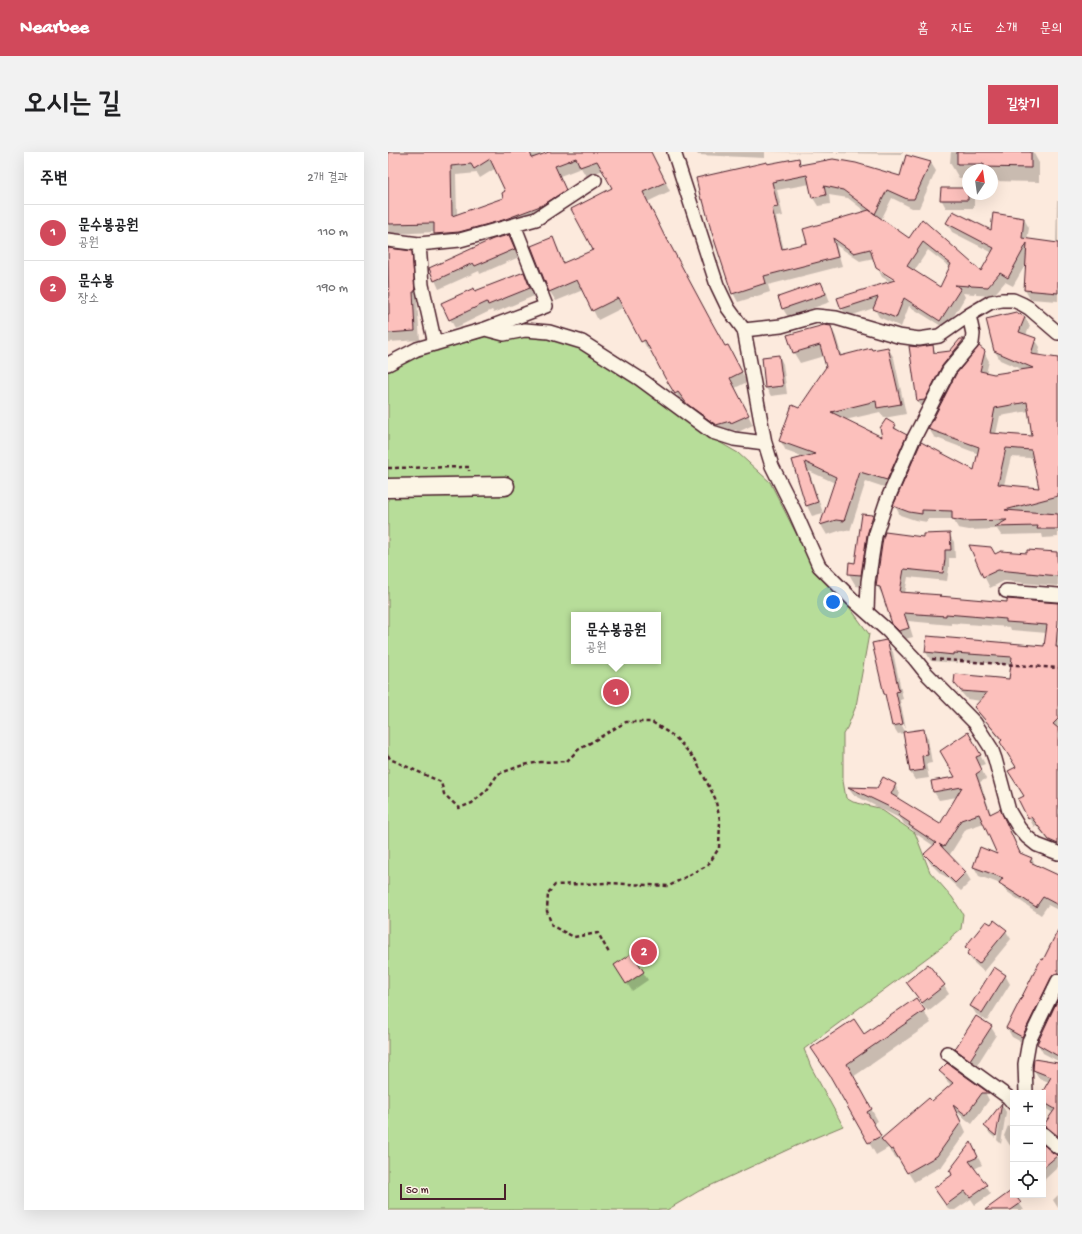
<!DOCTYPE html>
<html lang="ko">
<head>
<meta charset="utf-8">
<style>
	:root { --surface:#fff; --page:#f2f2f2; --text:#202124; --muted:#757577; --line:#e0e0e0; --accent:#d1495b }
	body { margin:0; font-family:"Gochi Hand","Poor Story",sans-serif; background:var(--page); color:var(--text) }
	.controls { position:absolute; right:12px; bottom:12px; display:grid; overflow:hidden; border-radius:0px; box-shadow:0 4px 16px #0002 }
	.controls button { width:36px; height:36px; display:grid; place-items:center; padding:0; border:0; border-bottom:1px solid var(--line); background:var(--surface); color:var(--text); font:20px sans-serif }
	.compass { position:absolute; left:574px; top:12px; width:36px; height:36px; border-radius:50%; background:var(--surface); box-shadow:0 4px 16px #0002; rotate:13deg }
	.scale { position:absolute; left:12px; bottom:10px; width:106px; box-sizing:border-box; padding-left:4px; border:2px solid #4a1f2b; border-top:0; font-size:11px; line-height:14px; white-space:nowrap; color:#4a1f2b; -webkit-text-stroke:3px #fcf5e5; paint-order:stroke }
	.you { position:absolute; left:445px; top:450px; width:14px; height:14px; margin:-10px; border:3px solid #fff; border-radius:50%; background:#1a73e8; box-shadow:0 0 0 6px #1a73e833 }
	.badge { display:grid; place-items:center; width:26px; height:26px; border-radius:50%; background:var(--accent); color:#fff; font-size:13px; font-weight:700 }
	.pin { position:absolute; translate:-50% -50%; border:2px solid #fff; box-shadow:0 1px 4px #0006 }
	.popup { position:absolute; left:183px; top:460px; width:90px; height:52px; box-sizing:border-box; display:grid; place-content:center; border-radius:0px; background:var(--surface); filter:drop-shadow(0 1px 3px #0005); font-size:13px; white-space:nowrap; color:var(--muted) }
	.popup b { font-size:15px; color:var(--text) }
	.popup::after { content:''; position:absolute; left:50%; top:100%; margin-left:-8px; border:8px solid transparent; border-top-color:var(--surface) }
	.list { margin:0; padding:0; list-style:none }
	h2 { display:flex; justify-content:space-between; align-items:center; height:52px; margin:0; padding:0 16px; font-size:17px }
	h2 small { font-size:13px; font-weight:400; color:var(--muted) }
	.list li { display:grid; grid-template-columns:26px 1fr auto; gap:12px; align-items:center; box-sizing:border-box; height:56px; padding:0 16px; border-top:1px solid var(--line) }
	.list b { display:block; font-size:15px; white-space:nowrap }
	.list p { margin:0; font-size:13px; white-space:nowrap; color:var(--muted) }
	.list em { font-size:13px; font-style:normal; color:var(--muted) }
	.icon { flex:none; width:22px; height:22px; fill:none; stroke:currentColor; stroke-width:2; stroke-linecap:round; stroke-linejoin:round }
	.map { position:relative; flex:none; width:670px; height:1058px; overflow:hidden; border-radius:0px }
	header { display:flex; align-items:center; gap:24px; box-sizing:border-box; height:56px; padding:0 20px; background:var(--accent); color:#fff }
	header strong { font-size:19px }
	nav { display:flex; gap:22px; margin-inline-start:auto; font-size:14px }
	.intro { display:flex; align-items:center; justify-content:space-between; box-sizing:border-box; height:96px; padding:0 24px }
	h1 { margin:0; font-size:28px }
	.button { padding:10px 18px; border-radius:0px; background:var(--accent); color:#fff; font-size:14px; font-weight:700 }
	main { display:flex; gap:24px; padding:0 24px }
	aside { flex:1; background:var(--surface); border-radius:0px; box-shadow:0 4px 16px #0002 }
	.map>svg:first-child { display:block }
	.green { fill:#b7dd99; stroke:#807e62; fill-rule:evenodd }
	.shadow { fill:#0003; fill-rule:evenodd }
	.building { fill:#fcc0bc; stroke:#4a1f2b; fill-rule:evenodd }
	.lines { fill:none; stroke-linecap:round; stroke-linejoin:round }
	.street-casing { stroke:#4a1f2b; stroke-width:16 }
	.secondary-casing { stroke:#4a1f2b; stroke-width:21 }
	.path { stroke:#4a1f2b; stroke-width:2.5; stroke-dasharray:4 3; stroke-linecap:butt }
	.street { stroke:#fcf5e5; stroke-width:13 }
	.secondary { stroke:#fcf5e5; stroke-width:18 }
</style>
</head>
<body>
<header>
<strong>Nearbee</strong>
<nav><a>홈</a><a>지도</a><a>소개</a><a>문의</a></nav>
</header>
<div class="intro"><h1>오시는 길</h1><a class="button">길찾기</a></div>
<main>
<aside>
<h2>주변<small>2개 결과</small></h2>
<ul class="list">
<li><span class="badge">1</span><div><b>문수봉공원</b><p>공원</p></div><em>110 m</em></li>
<li><span class="badge">2</span><div><b>문수봉</b><p>장소</p></div><em>190 m</em></li>
</ul>
</aside>
<div class="map">
<svg width="670" height="1058" viewBox="0 0 670 1058">
	<rect width="100%" height="100%" fill="#fceadd"/>
	<filter id="ink" filterUnits="userSpaceOnUse"><feTurbulence type="fractalNoise" baseFrequency=".025" numOctaves="2"/><feDisplacementMap in="SourceGraphic" scale="8" xChannelSelector="R" yChannelSelector="G"/><feConvolveMatrix kernelMatrix="1 2 1 2 8 2 1 2 1" color-interpolation-filters="sRGB"/></filter>
	<g filter="url(#ink)">
		<path class="green" d="M139 171 162 175 247 222 319 283 350 301 382 330 424 413 462 456 481 482 468 554 459 576 455 582V629L458 646 465 650 491 656 527 681 542 720 564 745 575 762 573 777 563 785V788L416 897 423 915 455 974 412 992 311 1039 279 1058H0V217L65 191 89 187ZM186 463H270V509H186Z"/>
		<path class="shadow" d="M0 0H153L154 4 164 0H263L282 39 259 50 277 86 337 195 345 203 359 230 347 236 365 273 350 280 348 278 335 282 306 262 296 249 294 251 284 235 263 197 260 198 236 155 210 168 195 138 168 149 162 140 144 95 164 87 170 96 176 112 206 99 226 36 216 18 198 24 193 16 172 24 182 48 161 62 53 92 47 80 0 82V92ZM108 16 119 40 117 46 69 63 68 23 89 21 92 26Z
			M308 0H515L514 2 377 0V6L310 3Z
			M563 0H645L651 11V30L605 29 604 18H580V26H571L562 11Z
			M410 7 414 14 513 25 543 11 548 19 531 56H524L504 46 493 68 521 87 534 69 594 121 605 101 564 80 559 71 603 80 636 67 641 76 639 88 668 91 669 49H670V149L642 147 637 138 639 110 625 134 617 130 605 144 589 143 587 140 586 142 575 141 577 145 558 177 521 154 513 175 491 165 486 156 459 165 454 156 503 130 494 125 491 119 510 132 511 130 490 116V118L486 106 472 109 448 93 454 114 380 133 382 140 350 150 345 141 319 57 314 48 309 26ZM422 32 425 46 430 54 442 52 441 43 460 46 478 60 420 91 396 98 388 65 395 64 389 38ZM540 98 563 116 552 136 526 119Z
			M580 37V42H584L586 45V56H558L553 47Z
			M121 84 131 105 92 122 91 119 51 137 42 117Z
			M0 97 23 100 28 110 32 150H29L32 188 0 190Z
			M135 121 140 129 146 144 106 161 104 158 67 176 54 152 87 140Z
			M433 131 438 139 442 150 400 165 395 157Z
			M637 165 642 174 638 183 647 187 652 195 650 204 670 207V385L655 386 654 382 613 383 609 377 581 378 570 376 565 367H539V370L527 368 512 363 507 354 586 320 591 302 546 285 541 277 596 200 601 209 598 222 606 223 637 219 612 208 607 199ZM641 259 645 285 608 282 612 264ZM623 305 641 306 646 305 652 337 616 333Z
			M442 174 448 185 454 205 500 196 506 206 518 262 496 266 492 260 457 268 495 286 507 274 510 279 518 283 524 294 505 338 478 329 462 379 454 378 439 383 433 373 447 331 421 319 435 361 424 364 419 354 405 309 417 306 398 299 392 288 411 257 439 216 436 204 412 211 406 201 401 184Z
			M572 188H576L583 200 561 227 537 261 530 249 522 195 532 196 544 194 549 202 562 200Z
			M391 204 395 212 399 242 383 244 378 236 375 206Z
			M484 364 492 377 480 436 468 434 461 422 468 412Z
			M561 382 566 390 567 406H561V416L559 429 520 425 517 441 553 444 554 446 620 451 670 452V698L667 697 648 673 646 675 631 648 637 644 629 615 614 590 593 564 588 555 593 549 579 547 572 539 567 530 622 528 624 513 570 509V511L543 509 538 500 657 495 659 481 623 478 622 475 563 471V473L520 469 525 485 517 487 510 481 505 472 496 443 494 442 489 434 536 386Z
			M640 399 670 401V434L616 429 602 436 596 424 607 403 640 402Z
			M499 491 505 500 515 547 512 548 518 576 513 568H511L518 581 535 578 540 587 544 611 538 612 541 626 527 628 522 620 516 581 510 582 505 574 499 545Z
			M580 582 597 612 592 614 598 627 592 630 603 662 612 658 633 702 644 707 648 714 670 724V758L660 753 653 763 618 739 613 732 591 724 586 715 611 703 596 671 578 677 561 704 578 721 583 729 573 739 557 724 553 722 542 711 537 702 546 694 527 681 525 678 516 672 513 667 466 643 461 636 490 637 507 633 512 641 510 647 552 674 569 645 551 648 546 640 544 630 568 625Z
			M618 779 623 787 596 820 585 810 580 802 582 800 579 795Z
			M670 781V831L639 893 624 885 619 876Z
			M255 820 260 828 244 839 232 821Z
			M617 823 622 832 599 869 588 862 583 854Z
			M519 830 556 834 561 842 540 859 524 838Z
			M528 847 543 871 465 925 490 969 485 972 494 987 544 951 564 934 558 928 553 919 596 938 601 948 584 972 569 960 578 980 554 1014 526 1030 511 1006 509 1007 500 996 488 1003 449 934 425 897 476 883Z
			M670 850V909L655 901 650 892Z
			M603 875 608 883 587 916 573 905 568 897Z
			M670 912V988L660 983 656 974 665 961 657 956 655 953V942L661 930 651 926 646 918Z
			M614 953 618 960 613 992 609 988 612 968 610 970 607 986 602 982 597 974Z
			M620 974 625 979V997L621 992 616 984Z
			M583 992 594 1013 586 1017 603 1042 587 1053 583 1047 567 1058H561L547 1036 565 1024 562 1019Z
			M655 994 664 1002 670 1005V1015L655 1029Z
			M623 1040 636 1058H608Z
			M670 1043V1056L665 1048Z"/>
		<path class="building" d="M0 0H142L144 6 161 0H263L278 30 255 40 277 85H278L322 167 337 194 340 193 354 220 342 226 361 263 343 271 342 269 328 273 299 252 290 240 287 242 277 226 257 188 253 190 230 146 204 159 189 128 161 140 143 94 165 85 175 111 205 98 183 57 224 36 209 9 192 15 188 6 167 14 178 38 155 53 115 68 71 80 46 82V71L0 72ZM102 7 117 39 114 41 115 46 64 64 63 14 83 12 86 17Z
			M569 0H643V16L596 15V12H569Z
			M518 3 543 10 526 47H519L499 38 487 62 455 38 436 34 438 43 424 46 419 23 384 30 390 55 384 56 394 97 419 91 415 77 481 58 521 86 534 67 593 119 606 96 558 71 565 59 603 78 605 61 636 66 634 86 670 91V141L636 138 639 91 620 126 612 121 600 135 583 134 581 132V134L567 133 573 136 552 169 516 146 508 166 485 157 490 145 453 157 449 146 507 128 488 116 482 97 466 101 445 86 450 105 376 124 378 131 344 142 323 78 315 48H313L308 26 379 10V12L411 6 412 13 445 7 468 11 512 24ZM535 90 563 112 552 135 519 114Z
			M553 36H580V48H552Z
			M121 83 127 97 87 114 85 111 46 129 41 116 105 87Z
			M0 96 24 99 27 140H25L27 179 0 181V162H1Z
			M136 120 142 136 100 153 99 150 61 168 53 151 86 136 87 139Z
			M433 130 438 142 394 157 390 145Z
			M628 160 637 165 631 180 648 186 643 202 670 206V344L617 358 670 362V377H649L650 374 607 375 619 368 575 369 564 367V359L534 358V362L521 360 505 354 533 290 586 318 591 295 540 277 568 222 591 194 597 199 592 219 606 222 645 216 606 199 598 167ZM639 250 644 284 602 281 607 256ZM618 296 643 298 651 336 610 332Z
			M436 173 443 174 452 204 483 196 484 198 500 195 513 252 489 256 488 249 443 260 494 285 492 276 498 267 508 273 506 276 519 283 499 328 472 320 456 369 448 368 432 373 448 325 417 310 430 350 418 354 404 308 427 302 391 289 404 253 411 256 428 231H427L438 215 432 193 405 201 399 183Z
			M572 187H576L554 214 537 248 529 249 521 194 532 195 545 193 546 201 562 199Z
			M391 203 395 234 377 236 374 205Z
			M474 362 485 363 479 383 473 423 460 422 461 410 467 411Z
			M497 380 535 385V382L562 381 563 398H557V407L555 421 516 417 512 440 554 443 551 444 619 450V447L670 451V470L668 495H670V567L665 572 670 576V692L661 688 643 665 640 667 630 647 636 644 620 619 628 615 612 590 614 588 586 555 599 541 573 539 566 531 567 522 621 527 624 505 566 501V503L537 500 539 484 656 494 659 473 618 470V467L558 462V464L516 461 521 476 511 479 504 472 492 435 488 434 495 386Z
			M581 393 603 395 607 402 613 399 639 401V398L669 400 670 424 610 418 595 425Z
			M498 488 500 491 511 539 508 540 515 572 504 574 497 542H496L484 491Z
			M536 577 540 603 534 604 536 618 522 620 515 580Z
			M580 580 593 603 588 605 594 618 588 622 602 662 612 657 632 701 644 706 642 710 670 723V753L655 745 648 755 611 731 615 726 585 715 592 695 609 702 591 662 573 668 556 695 551 692 578 720 567 731 551 715 547 713 536 702 548 691 521 673 522 671 510 663 512 660 460 635 489 636 495 625 508 632 503 642 552 672 574 635 545 640 543 629 567 625 552 599Z
			M606 768 619 778 591 812 579 802 582 798 577 795 598 769 603 772Z
			M670 778V821L666 822 663 826 634 885 618 876 653 807 655 808Z
			M244 801 256 820 238 832 226 813Z
			M540 812 557 833 534 851 518 830Z
			M606 815 618 823 594 861 582 854Z
			M528 846 537 858 459 912 484 957 479 960 493 984 480 991 442 924 423 896 466 867 476 882Z
			M670 847V904L649 892Z
			M588 864 604 874 582 908 567 897Z
			M646 907 670 911V984L660 976 655 974 667 957 655 950V939L663 925 645 918Z
			M559 911 601 941H594L578 963 565 953 573 970 549 1004 519 1021 505 997 503 998 493 987 541 946 544 949 565 931 551 919Z
			M614 951 608 984 596 974Z
			M583 990 590 1005 581 1009 599 1033 582 1045 577 1039 558 1053 546 1036 564 1023 562 1018 561 1019Z
			M656 993 665 1001 670 1003 655 1016V994Z
			M623 1039 625 1043H627L633 1051 623 1058H597Z"/>
		<g class="lines">
			<g class="street-casing">
				<path id="street" d="M286 0 329 133 340 156 356 178 377 291 384 314 407 360 431 414 465 448 500 479 526 506 538 521 587 571 603 596 607 607 621 659 631 676 639 685 649 693 670 701
					M0 88 31 92 72 88 148 67 207 28
					M31 92 34 133 47 192
					M97 177 158 154 126 73
					M356 178 393 174 428 164 448 166 510 184 531 187 551 184 581 163 603 150 614 148H625L634 152 641 156 670 181
					M0 212 29 197 97 177 116 182 137 178 161 180 194 190 252 227 324 280 346 287 377 291
					M618 439 670 443
					M479 459 480 430 487 384 498 351 525 288 561 218 584 191 585 182 581 163
					M559 901 620 945 625 951
					M638 941 637 912 641 889 670 829
					M655 982 670 995"/>
			</g>
			<g class="secondary-casing">
				<path id="secondary" d="M0 336 117 334"/>
			</g>
			<path class="path" d="M0 316 81 315V319
				M544 507 670 516
				M0 603 2 607 53 630 56 642 71 656 84 651 99 638 110 622 135 613 153 610 179 609 190 598 238 570H264L287 585 307 607 327 646 332 668 331 696 320 713 281 734 219 731 167 733 160 741 159 759 164 774 186 785 210 781 221 801"/>
			<use href="#street" class="street"/>
			<use href="#secondary" class="secondary"/>
		</g>
	</g>
</svg>
<div class="controls">
<button>+</button>
<button>−</button>
<button><svg class="icon" aria-label="locate" viewBox="0 0 24 24"><circle cx="12" cy="12" r="6"/><path d="M12 2v4M12 18v4M2 12h4M18 12h4"/></svg></button>
</div>
<svg class="compass" viewBox="-18 -18 36 36"><path d="M0-13l5 13h-10z" fill="#e53935"/><path d="M0 13l5-13h-10z" fill="#757577"/></svg>
<div class="scale">50 m</div>
<div class="you"></div>
<div class="pin badge" style="left:228px;top:540px">1</div>
<div class="popup"><b>문수봉공원</b>공원</div>
<div class="pin badge" style="left:256px;top:800px">2</div>
</div>
</main>
</body>
</html>
